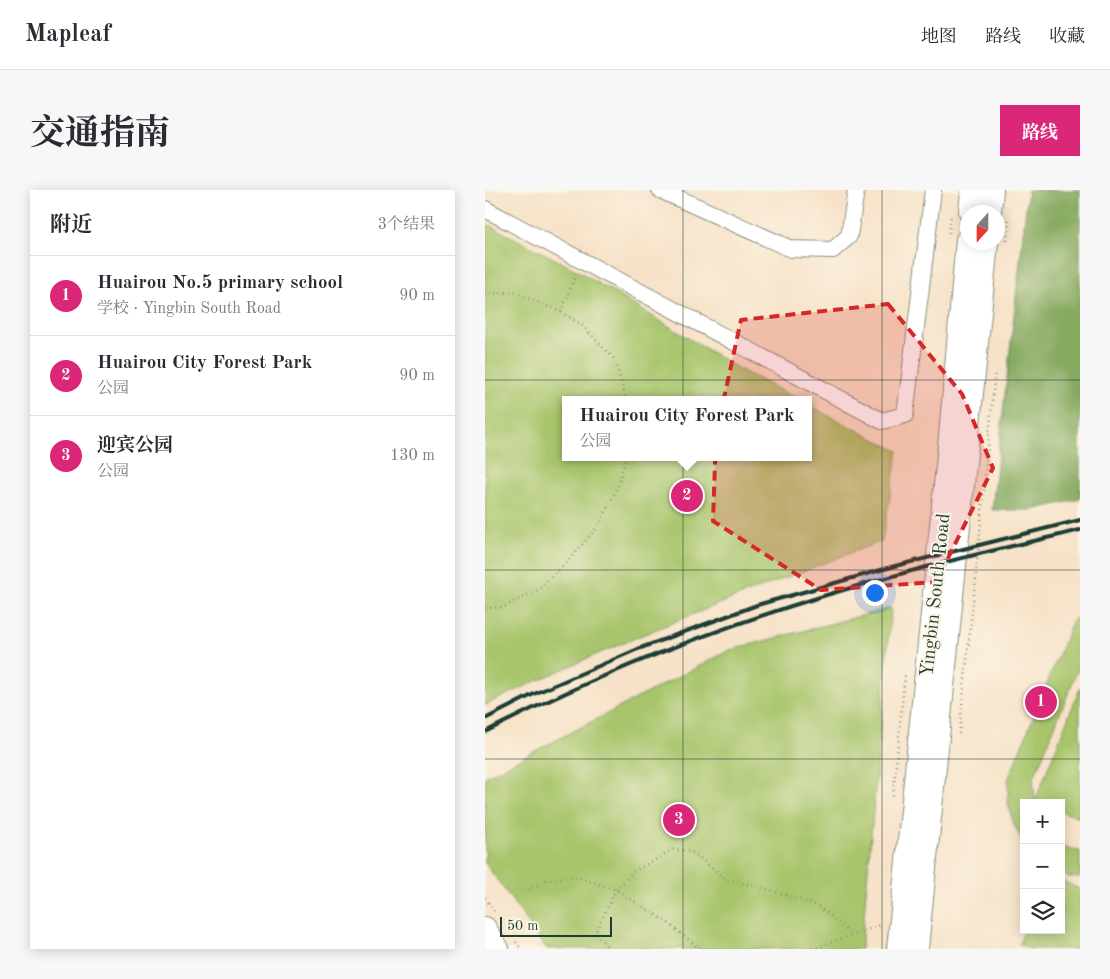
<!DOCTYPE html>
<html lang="zh">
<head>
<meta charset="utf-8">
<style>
	:root { --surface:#fff; --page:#f7f7f7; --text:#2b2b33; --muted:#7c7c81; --line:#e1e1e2; --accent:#db2777 }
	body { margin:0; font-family:"Old Standard TT","Noto Serif SC",serif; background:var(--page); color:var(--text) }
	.controls { position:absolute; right:15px; bottom:15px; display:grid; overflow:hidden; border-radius:0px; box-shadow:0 2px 12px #0003 }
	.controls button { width:45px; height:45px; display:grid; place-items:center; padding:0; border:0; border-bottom:1px solid var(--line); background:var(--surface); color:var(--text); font:25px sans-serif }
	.compass { position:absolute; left:475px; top:15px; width:45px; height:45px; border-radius:50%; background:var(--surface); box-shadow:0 2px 12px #0003; rotate:201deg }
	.scale { position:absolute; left:15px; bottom:12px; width:112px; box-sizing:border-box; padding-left:5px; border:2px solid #1f3d34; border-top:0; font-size:14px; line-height:18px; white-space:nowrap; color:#1f3d34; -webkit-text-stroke:4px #fcf5e5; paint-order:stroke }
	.you { position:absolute; left:389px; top:402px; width:18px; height:18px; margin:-12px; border:4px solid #fff; border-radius:50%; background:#1a73e8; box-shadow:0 0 0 8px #1a73e833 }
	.badge { display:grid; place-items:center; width:32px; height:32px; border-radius:50%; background:var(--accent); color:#fff; font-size:16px; font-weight:700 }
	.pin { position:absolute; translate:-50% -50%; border:2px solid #fff; box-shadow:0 1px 5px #0006 }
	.popup { position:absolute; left:77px; top:206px; width:250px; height:65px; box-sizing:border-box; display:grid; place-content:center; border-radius:0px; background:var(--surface); filter:drop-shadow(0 1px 4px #0005); font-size:16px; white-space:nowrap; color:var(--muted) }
	.popup b { font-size:19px; color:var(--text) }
	.popup::after { content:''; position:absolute; left:50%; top:100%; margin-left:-10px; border:10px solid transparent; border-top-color:var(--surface) }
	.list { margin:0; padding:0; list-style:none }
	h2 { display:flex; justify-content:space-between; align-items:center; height:65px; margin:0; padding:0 20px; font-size:21px }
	h2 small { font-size:16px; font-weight:400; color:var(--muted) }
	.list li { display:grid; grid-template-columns:32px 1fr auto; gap:15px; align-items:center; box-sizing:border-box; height:80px; padding:0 20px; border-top:1px solid var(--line) }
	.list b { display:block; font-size:19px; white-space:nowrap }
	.list p { margin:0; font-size:16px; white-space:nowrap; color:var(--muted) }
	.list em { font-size:16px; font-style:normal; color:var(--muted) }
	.icon { flex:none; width:28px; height:28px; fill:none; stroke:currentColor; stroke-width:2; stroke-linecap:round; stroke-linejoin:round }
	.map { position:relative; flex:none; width:595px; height:759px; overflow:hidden; border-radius:0px }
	header { display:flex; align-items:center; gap:30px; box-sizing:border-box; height:70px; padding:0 25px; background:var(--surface); border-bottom:1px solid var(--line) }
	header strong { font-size:24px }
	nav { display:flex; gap:28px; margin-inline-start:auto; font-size:18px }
	.intro { display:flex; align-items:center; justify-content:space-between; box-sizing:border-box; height:120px; padding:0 30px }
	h1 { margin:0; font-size:35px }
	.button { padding:12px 22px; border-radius:0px; background:var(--accent); color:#fff; font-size:18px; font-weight:700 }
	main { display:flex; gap:30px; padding:0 30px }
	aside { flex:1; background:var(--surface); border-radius:0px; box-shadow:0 2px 12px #0003 }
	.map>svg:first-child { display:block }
	.green { fill:#a8c56c; stroke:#648150 }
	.forest { fill:#86aa60; stroke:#52744a }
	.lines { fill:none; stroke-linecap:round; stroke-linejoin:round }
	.street-casing { stroke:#8a907e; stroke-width:18 }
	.secondary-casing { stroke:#8a907e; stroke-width:24 }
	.path { stroke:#8a907e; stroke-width:2.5; stroke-dasharray:1 4; stroke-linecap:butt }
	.street { stroke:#fff; stroke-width:16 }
	.secondary { stroke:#fff; stroke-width:22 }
	.rail { stroke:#1f3d34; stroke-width:4 }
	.marked { fill:#d62828; fill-opacity:0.2; stroke:#d62828; stroke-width:4; stroke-dasharray:10 6; stroke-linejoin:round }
	.grid { fill:none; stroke:#1f3d34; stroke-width:1; stroke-opacity:0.55 }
	.labels { text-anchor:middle; stroke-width:4; stroke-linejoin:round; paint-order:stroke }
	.street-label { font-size:19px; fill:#1f3d34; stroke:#fcf5e5 }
</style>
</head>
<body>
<header>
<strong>Mapleaf</strong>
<nav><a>地图</a><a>路线</a><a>收藏</a></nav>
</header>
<div class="intro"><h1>交通指南</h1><a class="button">路线</a></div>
<main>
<aside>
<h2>附近<small>3个结果</small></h2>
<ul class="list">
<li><span class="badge">1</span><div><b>Huairou No.5 primary school</b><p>学校 · Yingbin South Road</p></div><em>90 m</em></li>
<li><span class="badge">2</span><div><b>Huairou City Forest Park</b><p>公园</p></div><em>90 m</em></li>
<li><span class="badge">3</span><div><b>迎宾公园</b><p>公园</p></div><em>130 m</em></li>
</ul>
</aside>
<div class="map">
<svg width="595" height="759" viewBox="0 0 595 759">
	<rect width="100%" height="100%" fill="#fcf5e5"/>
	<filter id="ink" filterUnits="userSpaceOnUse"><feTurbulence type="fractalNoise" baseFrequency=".02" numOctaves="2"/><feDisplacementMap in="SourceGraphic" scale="10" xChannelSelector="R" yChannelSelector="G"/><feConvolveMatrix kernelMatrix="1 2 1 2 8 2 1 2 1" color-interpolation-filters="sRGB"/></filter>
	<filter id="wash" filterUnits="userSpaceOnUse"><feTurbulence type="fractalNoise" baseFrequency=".0096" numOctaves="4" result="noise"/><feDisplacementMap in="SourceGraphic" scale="20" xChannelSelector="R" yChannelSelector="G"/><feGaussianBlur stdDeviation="1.12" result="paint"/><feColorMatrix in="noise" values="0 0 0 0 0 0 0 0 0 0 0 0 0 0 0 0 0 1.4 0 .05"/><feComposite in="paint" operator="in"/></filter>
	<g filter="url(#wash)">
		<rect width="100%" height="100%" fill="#f6e2c8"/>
		<path class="green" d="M0 33 93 81 254 179 314 210H81V267H323V215L413 261 397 351C263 402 129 453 0 515Z
			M406 418 376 759H62L0 673V587L245 460Z
			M595 424V474L548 590 550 611 595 498V628L576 621V613H556L550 611V613H539V655L528 632 523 614V590L587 432Z
			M576 654 584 659 595 661V687H583L576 684Z
			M576 691 595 699V759H545L534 754 539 740H576Z"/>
		<path class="forest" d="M543 0H595V309L547 320H507Z"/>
	</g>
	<g filter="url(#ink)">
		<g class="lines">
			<g class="street-casing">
				<path id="street" d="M175 0 306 59 348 60 364 46 371 0
					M0 19 397 231 420 225 448 0"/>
			</g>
			<g class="secondary-casing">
				<path id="secondary" d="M485 22 487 0
					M505 22 507 0
					M0 738 13 759
					M413 759 465 246 482 50
					M432 759 502 52"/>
			</g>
			<path class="path" d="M464 43 466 24
				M522 51 524 27
				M0 104 29 102 76 122 97 135 130 170 141 210
				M76 122 91 84
				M0 418 19 417 54 399 81 373 115 334 133 295 141 267
				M474 544 491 385 510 181
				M408 606 420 484
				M43 700 61 690 89 686 131 700 182 732 215 759
				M0 708 9 721
				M31 752 36 759
				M125 759 110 743 131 700 148 682 189 659 207 662 241 689 289 701 335 717 368 745
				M327 759 396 735"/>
			<use href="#street" class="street"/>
			<use href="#secondary" class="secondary"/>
			<path class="rail" d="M0 529 49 504 153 459 272 415 410 376 595 330
				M0 542C131 475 269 423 412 385 472 368 534 355 595 340"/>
		</g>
	</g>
	<path class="marked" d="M403 114 477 204 508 278 451 392 336 400 228 331 231 245 256 130Z"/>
	<path class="grid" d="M198 0V759M397 0V759M0 190H595M0 380H595M0 569H595"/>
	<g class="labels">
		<g class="street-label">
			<text transform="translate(449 405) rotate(-84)" y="7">Yingbin South Road</text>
		</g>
	</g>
</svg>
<div class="controls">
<button>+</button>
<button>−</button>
<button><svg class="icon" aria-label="layers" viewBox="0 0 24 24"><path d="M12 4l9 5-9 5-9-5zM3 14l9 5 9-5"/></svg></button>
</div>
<svg class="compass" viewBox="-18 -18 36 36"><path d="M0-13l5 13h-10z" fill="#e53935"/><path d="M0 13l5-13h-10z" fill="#7c7c81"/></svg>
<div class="scale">50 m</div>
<div class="you"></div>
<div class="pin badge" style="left:556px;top:512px">1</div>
<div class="pin badge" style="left:202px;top:306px">2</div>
<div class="popup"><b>Huairou City Forest Park</b>公园</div>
<div class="pin badge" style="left:194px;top:630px">3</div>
</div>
</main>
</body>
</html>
